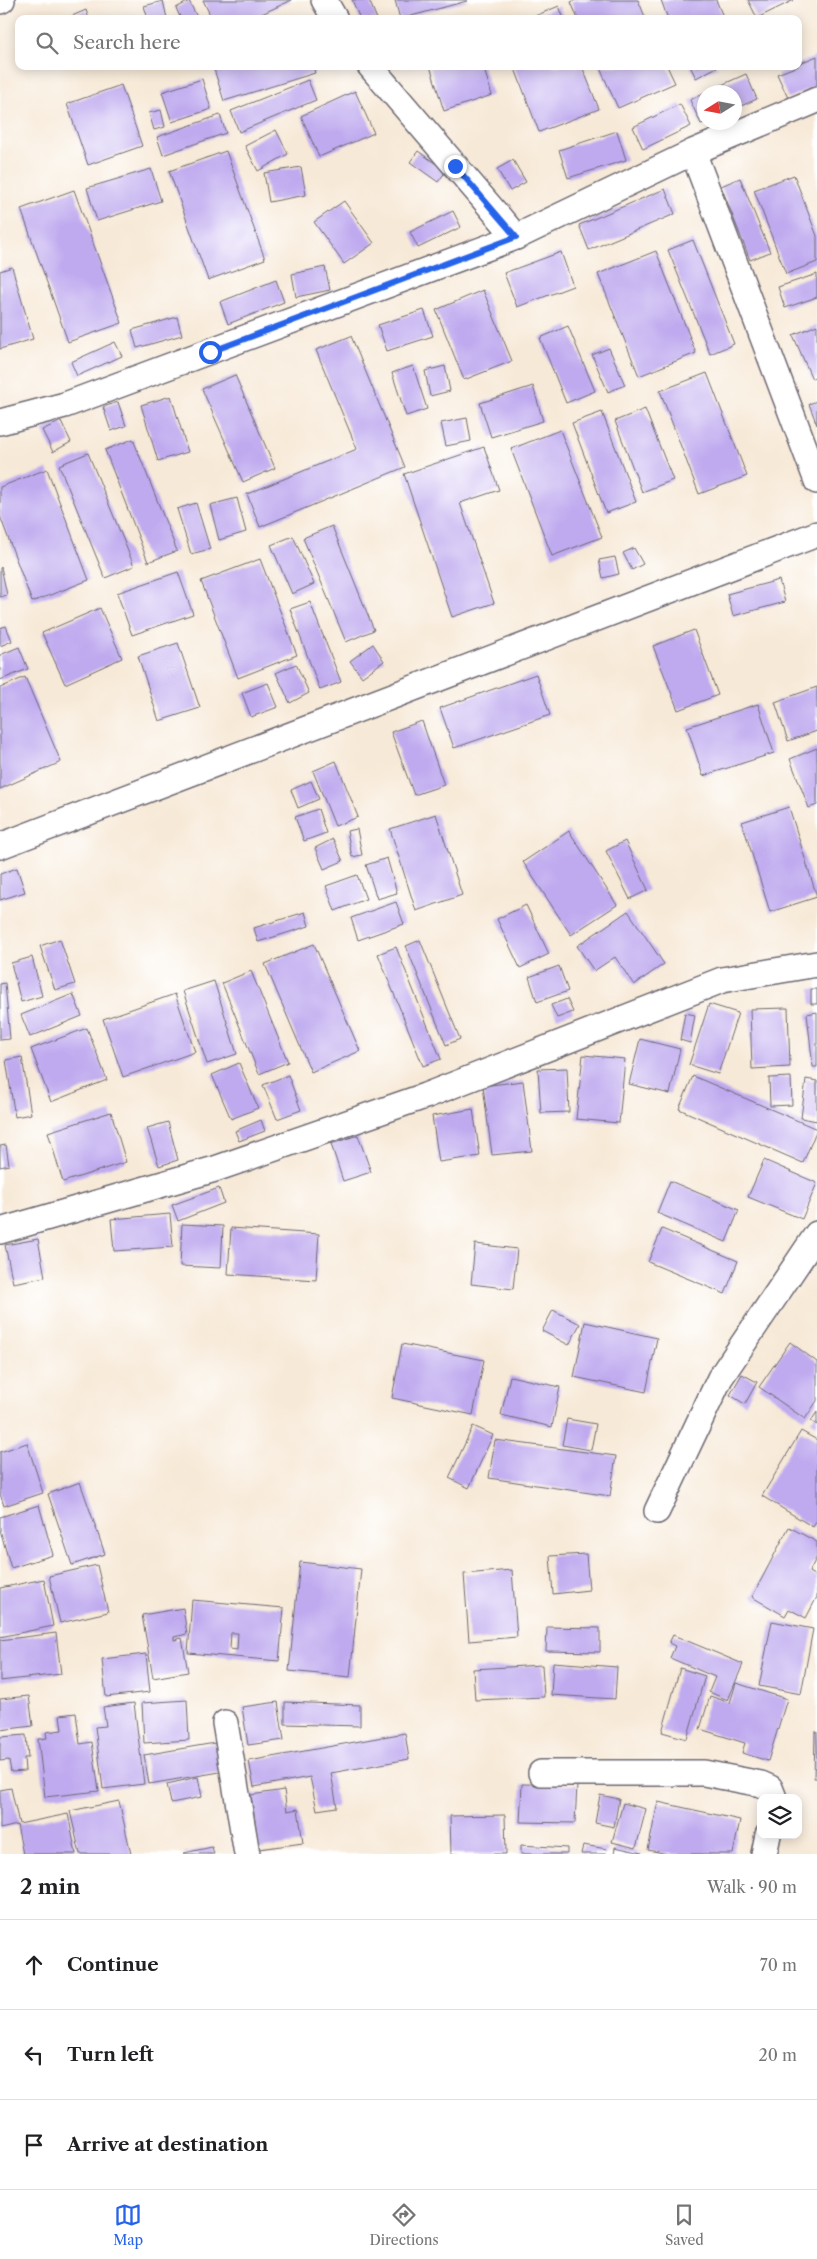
<!DOCTYPE html>
<html lang="en">
<head>
<meta charset="utf-8">
<style>
	:root { --surface:#fff; --page:#f6f6f6; --text:#202124; --muted:#757577; --line:#e0e0e0; --accent:#2563eb }
	body { margin:0; font-family:"Libre Caslon Text",serif; background:var(--page); color:var(--text) }
	.controls { position:absolute; right:15px; bottom:15px; display:grid; overflow:hidden; border-radius:10px; box-shadow:0 2px 12px #0003 }
	.controls button { width:45px; height:45px; display:grid; place-items:center; padding:0; border:0; border-bottom:1px solid var(--line); background:var(--surface); color:var(--text); font:25px sans-serif }
	.compass { position:absolute; left:697px; top:85px; width:45px; height:45px; border-radius:50%; background:var(--surface); box-shadow:0 2px 12px #0003; rotate:259deg }
	.stop { position:absolute; width:15px; height:15px; margin:-11px; border:4px solid #2563eb; border-radius:50%; background:#fff }
	.stop.end { background:#2563eb; border-color:#fff; box-shadow:0 1px 5px #0008 }
	.list { margin:0; padding:0; list-style:none }
	h2 { display:flex; justify-content:space-between; align-items:center; height:65px; margin:0; padding:0 20px; font-size:21px }
	h2 small { font-size:16px; font-weight:400; color:var(--muted) }
	.list li { display:grid; grid-template-columns:32px 1fr auto; gap:15px; align-items:center; box-sizing:border-box; height:90px; padding:0 20px; border-top:1px solid var(--line) }
	.list b { display:block; font-size:19px; white-space:nowrap }
	.list em { font-size:16px; font-style:normal; color:var(--muted) }
	.icon { flex:none; width:28px; height:28px; fill:none; stroke:currentColor; stroke-width:2; stroke-linecap:round; stroke-linejoin:round }
	.map { position:relative; flex:none; width:817px; height:1854px; overflow:hidden }
	.search { position:absolute; background:var(--surface); box-shadow:0 2px 12px #0003; left:15px; right:15px; top:15px; height:55px; display:flex; align-items:center; gap:12px; box-sizing:border-box; padding:0 18px; border-radius:10px; color:var(--muted); font-size:19px }
	.sheet { height:335px; background:var(--surface) }
	nav { display:flex; justify-content:space-around; align-items:center; box-sizing:border-box; height:70px; border-top:1px solid var(--line); background:var(--surface); font-size:14px; color:var(--muted) }
	nav a { display:grid; justify-items:center; gap:2px }
	nav .on { color:var(--accent) }
	.map>svg:first-child { display:block }
	.building { fill:#bfaaef; fill-rule:evenodd }
	.lines { fill:none; stroke-linecap:round; stroke-linejoin:round }
	.minor-casing { stroke:#6d6872; stroke-width:28 }
	.minor { stroke:#fff; stroke-width:25 }
	.route { stroke:#2563eb; stroke-width:6 }
</style>
</head>
<body>
<div class="map">
<svg width="817" height="1854" viewBox="0 0 817 1854">
	<rect width="100%" height="100%" fill="#fff"/>
	<filter id="ink" filterUnits="userSpaceOnUse"><feTurbulence type="fractalNoise" baseFrequency=".02" numOctaves="2"/><feDisplacementMap in="SourceGraphic" scale="10" xChannelSelector="R" yChannelSelector="G"/><feConvolveMatrix kernelMatrix="1 2 1 2 8 2 1 2 1" color-interpolation-filters="sRGB"/></filter>
	<filter id="wash" filterUnits="userSpaceOnUse"><feTurbulence type="fractalNoise" baseFrequency=".0096" numOctaves="4" result="noise"/><feDisplacementMap in="SourceGraphic" scale="20" xChannelSelector="R" yChannelSelector="G"/><feGaussianBlur stdDeviation="1.12" result="paint"/><feColorMatrix in="noise" values="0 0 0 0 0 0 0 0 0 0 0 0 0 0 0 0 0 1.4 0 .05"/><feComposite in="paint" operator="in"/></filter>
	<g filter="url(#wash)">
		<rect width="100%" height="100%" fill="#f7e9d7"/>
		<g id="blocks">
			<path class="building" d="M203 0H292L251 19H212Z
				M352 0H369L377 19H360Z
				M395 0H467V1L400 19Z
				M576 0H638L646 19H578L571 2Z
				M661 0H716L724 19H668Z
				M748 0H794L757 18Z
				M163 1 167 18 148 19 144 6Z
				M189 1 198 19H181L176 8Z
				M559 6 564 19H528Z
				M86 10 89 19H65Z
				M817 56V85L788 98 777 74 798 66V64Z
				M213 66H313L315 73 224 101Z
				M430 66H483L492 95 444 111Z
				M514 66H582L599 109 539 132Z
				M599 66H667L675 83 618 108Z
				M690 66H719L696 78Z
				M746 74 757 99 734 109V92H706Z
				M202 79 211 109 172 122 162 92Z
				M308 80 316 100 239 132 231 111Z
				M121 85 142 146 88 165 67 104Z
				M355 91 374 133 319 157 301 116Z
				M704 93V123L701 124 690 100Z
				M680 104 691 126 643 149 633 127Z
				M161 110 165 127 154 130 149 113Z
				M220 115 226 133 163 155 157 137Z
				M276 130 288 154 258 171 245 146Z
				M617 131 626 160 568 178 559 150Z
				M226 151 265 259 208 280 169 171Z
				M418 151 446 171 438 182 410 162Z
				M513 160 526 182 510 191 497 169Z
				M301 167 306 195 269 202 264 173Z
				M151 169 161 201 97 221 87 188Z
				M794 175 817 236V262L786 274 754 190Z
				M740 178 770 252 750 260 721 186Z
				M665 189 675 214 589 250 579 225Z
				M74 190 122 323 68 342 21 209Z
				M344 201 374 243 344 264 314 222Z
				M453 211 461 227 418 248 410 232Z
				M693 240 734 344 710 354 668 250Z
				M656 251 696 353 639 376 598 274Z
				M561 252 573 286 517 307 504 273Z
				M12 267 33 339 0 349V271Z
				M325 267 330 290 296 297 292 274Z
				M817 274V297L785 308 778 287Z
				M276 280 284 302 228 324 220 302Z
				M483 290 512 361 464 380 436 310Z
				M424 310 433 336 387 351 378 325Z
				M177 317 182 335 137 348 132 330Z
				M817 325V377L812 379 793 335Z
				M568 326 595 391 566 403 540 338Z
				M351 336 405 467 260 527 247 494 357 449 316 350Z
				M115 342 122 356 77 376 71 362Z
				M609 348 625 385 608 392 592 355Z
				M413 366 427 409 406 416 392 373Z
				M445 366 450 391 430 396 425 371Z
				M707 373 747 476 699 494 660 391Z
				M235 375 275 468 243 482 202 389Z
				M533 386 543 421 491 437 480 403Z
				M171 396 188 452 158 461 141 405Z
				M817 401V425L809 404Z
				M118 402 126 426 111 431 103 407Z
				M645 409 673 480 642 492 615 421Z
				M602 412 636 502 606 513 572 423Z
				M467 418 471 441 446 446 441 423Z
				M61 421 71 442 53 452 42 430Z
				M560 430 602 537 552 556 511 449Z
				M133 439 177 551 148 562 105 450Z
				M484 447 499 490 460 503 494 603 452 617 404 474Z
				M88 453 134 566 105 578 59 465Z
				M47 469 89 580 32 602 0 516V487Z
				M237 498 246 532 219 540 210 505Z
				M196 503 210 549 191 554 177 509Z
				M332 526 374 630 346 642 303 538Z
				M293 536 314 584 292 594 271 545Z
				M634 548 643 564 632 570 623 553Z
				M615 557 619 574 603 578 599 560Z
				M260 559 297 655 238 678 201 581Z
				M1 567 7 595 0 597V568Z
				M178 572 193 614 132 635 117 593Z
				M779 580 785 602 733 616 727 594Z
				M310 602 341 682 320 690 290 609Z
				M100 608 122 658 65 684 42 633Z
				M6 626 12 641 0 646V628Z
				M694 630 718 695 678 710 653 646Z
				M178 643 200 708 159 721 138 656Z
				M373 644 384 661 362 677 350 661Z
				M19 647 28 669 0 680V655Z
				M296 664 309 693 290 703 276 673Z
				M536 674 550 715 454 748 440 708Z
				M25 677 61 762 0 789V688Z
				M268 683 278 707 251 717 242 693Z
				M817 687V731L788 741 775 702Z
				M758 704 774 753 703 776 687 727Z
				M422 721 444 785 414 795 391 732Z
				M817 748V805L809 808 790 759Z
				M336 761 358 817 335 826 313 771Z
				M311 781 319 799 298 808 291 790Z
				M789 807 817 897 770 912 742 822Z
				M318 809 326 833 304 841 295 817Z
				M436 814 462 895 416 911 390 829Z
				M357 829 362 855 352 857 347 831Z
				M569 831 617 905 571 935 523 862Z
				M333 839 343 861 324 869 315 848Z
				M625 841 648 890 630 899 606 851Z
				M387 858 397 893 377 899 366 865Z
				M17 868 25 892 0 900V874Z
				M357 875 366 899 335 911 326 886Z
				M396 902 404 924 358 940 351 918Z
				M526 905 549 954 520 968 497 919Z
				M628 911 664 964 634 985 615 957 594 971 577 946Z
				M305 912 309 926 258 942 254 928Z
				M60 939 75 984 55 990 40 946Z
				M420 940 460 1039 446 1045 406 946Z
				M314 944 360 1051 311 1072 265 964Z
				M396 947 441 1059 423 1066 378 954Z
				M32 957 42 996 21 1002 11 963Z
				M559 966 568 991 537 1002 529 977Z
				M251 971 288 1062 259 1074 222 983Z
				M214 981 237 1054 207 1064 183 991Z
				M5 983 10 1039 0 1040V984Z
				M811 989H817V1004H811Z
				M73 994 82 1016 30 1037 21 1015Z
				M175 994 195 1052 123 1077 103 1019Z
				M567 999 573 1012 557 1018 551 1005Z
				M709 1004 738 1013 718 1074 689 1065Z
				M788 1008 790 1067 752 1069 750 1009Z
				M817 1012V1067H813L807 1014Z
				M685 1013 695 1015 690 1043 680 1040Z
				M87 1028 107 1080 51 1102 31 1049Z
				M640 1039 680 1049 670 1094 629 1084Z
				M583 1055 625 1059 619 1123 576 1119Z
				M22 1057 31 1114 15 1117 6 1060Z
				M239 1063 258 1108 231 1119 212 1075Z
				M567 1068 569 1112 541 1113 538 1069Z
				M288 1075 301 1110 277 1119 263 1085Z
				M693 1076 817 1129 803 1163 679 1109Z
				M791 1077 792 1105 770 1106 769 1078Z
				M806 1079 817 1081V1121L801 1118Z
				M523 1081 532 1151 492 1155 483 1086Z
				M473 1109 480 1156 439 1162 432 1116Z
				M111 1112 126 1162 63 1182 48 1132Z
				M261 1120 265 1131 239 1141 235 1131Z
				M168 1122 178 1160 159 1166 147 1128Z
				M358 1135 371 1172 343 1181 331 1144Z
				M6 1145 9 1165 0 1167V1146Z
				M764 1160 817 1183 802 1219 748 1197Z
				M670 1181 739 1210 726 1242 657 1213Z
				M219 1188 224 1203 178 1221 172 1205Z
				M170 1214 173 1247 114 1251 111 1219Z
				M182 1224 223 1226 221 1268 180 1266Z
				M231 1228 319 1234 316 1280 228 1274Z
				M662 1229 738 1261 725 1294 648 1262Z
				M38 1239 45 1277 13 1283 5 1245Z
				M475 1244 517 1249 513 1289 471 1284Z
				M553 1310 580 1324 569 1345 542 1331Z
				M585 1322 657 1338 646 1392 574 1377Z
				M790 1342 817 1362V1401L805 1419 759 1387Z
				M402 1344 484 1360 473 1415 392 1398Z
				M742 1374 757 1382 745 1404 730 1395Z
				M510 1376 560 1387 552 1427 501 1415Z
				M817 1412V1425L811 1421Z
				M567 1419 596 1424 591 1450 562 1445Z
				M473 1426 493 1435 469 1488 449 1478Z
				M801 1431 817 1440V1520L813 1527 762 1496Z
				M495 1440 616 1456 610 1496 489 1478Z
				M27 1443 43 1493 4 1506 0 1494V1452Z
				M80 1482 105 1554 72 1565 48 1494Z
				M39 1505 53 1555 11 1568 0 1530V1517Z
				M789 1527 817 1542V1557L809 1572 817 1577V1597L806 1618 789 1609 785 1616 752 1597Z
				M586 1554 589 1590 553 1594 550 1556Z
				M300 1562 361 1569 350 1677 289 1671Z
				M97 1565 108 1612 60 1623 49 1576Z
				M512 1570 517 1637 469 1641 464 1574Z
				M44 1579 53 1626 0 1637V1588Z
				M192 1600 284 1608 279 1661 188 1653ZM231 1633H238L237 1650 230 1649Z
				M183 1608 187 1634 174 1637V1640L182 1638 188 1672 153 1678 142 1615Z
				M772 1621 813 1629 801 1694 759 1686Z
				M547 1627 600 1628V1652L546 1651Z
				M56 1633 61 1674 0 1681V1640Z
				M673 1635 743 1664 728 1700 709 1692 715 1677 670 1658 675 1646 669 1643Z
				M146 1654 150 1692 106 1697 102 1659Z
				M553 1662 617 1667 615 1699 551 1695Z
				M542 1665 544 1697 475 1700 473 1669Z
				M680 1668 705 1676 687 1739 662 1732Z
				M736 1683 787 1699 768 1761 742 1753 745 1743 700 1729 710 1696 730 1703Z
				M29 1696 33 1726 0 1730V1699Z
				M187 1700 189 1740 144 1743 142 1703Z
				M278 1702 284 1740 248 1745 242 1707Z
				M285 1702 360 1705V1726L285 1724Z
				M134 1703 144 1784 103 1789 95 1727 106 1726 103 1707Z
				M76 1713 80 1744 92 1742 99 1791 45 1797 38 1739 47 1738 46 1732 62 1730 60 1715Z
				M815 1732H817V1778H814Z
				M405 1733 409 1759 331 1773 337 1807 317 1810 310 1777 254 1787 249 1761Z
				M26 1735 28 1758H24L25 1771 11 1772 9 1760 0 1761V1737Z
				M215 1743 220 1772 149 1784 144 1755Z
				M198 1777 202 1797 171 1803 167 1784Z
				M522 1784 577 1785 575 1823 520 1822Z
				M11 1788 19 1824 68 1814 76 1854H23L17 1825 0 1829V1790Z
				M284 1790 287 1811 298 1809 303 1843 259 1849 251 1795Z
				M600 1795 619 1799 614 1827 595 1823Z
				M119 1801 131 1854H80L70 1811Z
				M658 1802 740 1820 733 1854H668L648 1850Z
				M623 1803 646 1809 636 1848 612 1842Z
				M505 1815 506 1854H451L450 1816Z
				M521 1845 567 1848V1854H521Z
				M583 1845 607 1849 606 1854H581Z
				M212 1847 214 1854H185L184 1853Z
				M615 1847 642 1853V1854H614Z"/>
		</g>
	</g>
	<g filter="url(#ink)">
		<use href="#blocks" fill-opacity="0" stroke="#6d6872" stroke-width="1"/>
		<g class="lines">
			<g class="minor-casing">
				<path id="minor" d="M324 0 335 19
					M0 1 2 0
					M370 66 516 237
					M693 152 817 481
					M0 422 65 405 516 237 693 152 817 100
					M0 846 817 534
					M0 1231 215 1169 425 1096 722 980 817 964
					M657 1511 720 1378 817 1234
					M225 1723 247 1854
					M541 1773H704L761 1784 770 1788 774 1798
					M764 1854 768 1835"/>
			</g>
			<use href="#minor" class="minor"/>
		</g>
	</g>
	<g class="lines" filter="url(#ink)">
		<path class="route" d="M210 352 516 237 455 166"/>
	</g>
</svg>
<div class="controls">
<button><svg class="icon" aria-label="layers" viewBox="0 0 24 24"><path d="M12 4l9 5-9 5-9-5zM3 14l9 5 9-5"/></svg></button>
</div>
<svg class="compass" viewBox="-18 -18 36 36"><path d="M0-13l5 13h-10z" fill="#e53935"/><path d="M0 13l5-13h-10z" fill="#757577"/></svg>
<div class="stop" style="left:210px;top:352px"></div>
<div class="stop end" style="left:455px;top:166px"></div>
<div class="search"><svg class="icon" aria-label="search" viewBox="0 0 24 24"><circle cx="10" cy="10" r="6"/><path d="M15 15l6 6"/></svg>Search here</div>
</div>
<section class="sheet">
<h2>2 min<small>Walk · 90 m</small></h2>
<ul class="list">
<li><svg class="icon" aria-label="ahead" viewBox="0 0 24 24"><path d="M12 20V5M6 11l6-6 6 6"/></svg><div><b>Continue</b></div><em>70 m</em></li>
<li><svg class="icon" aria-label="left" viewBox="0 0 24 24"><path d="M17 20v-9H6M10 6l-5 5 5 5"/></svg><div><b>Turn left</b></div><em>20 m</em></li>
<li><svg class="icon" aria-label="arrive" viewBox="0 0 24 24"><path d="M6 21V4h12l-3 4 3 4H6"/></svg><div><b>Arrive at destination</b></div></li>
</ul>
</section>
<nav>
<a class="on"><svg class="icon" aria-label="map" viewBox="0 0 24 24"><path d="M3 6l6-2 6 2 6-2v14l-6 2-6-2-6 2zM9 4v14M15 6v14"/></svg>Map</a>
<a><svg class="icon" aria-label="directions" viewBox="0 0 24 24"><path d="M12 3l9 9-9 9-9-9zM9 14v-3h6M13 9l2 2-2 2"/></svg>Directions</a>
<a><svg class="icon" aria-label="saved" viewBox="0 0 24 24"><path d="M7 4h10v16l-5-4-5 4z"/></svg>Saved</a>
</nav>
</body>
</html>
